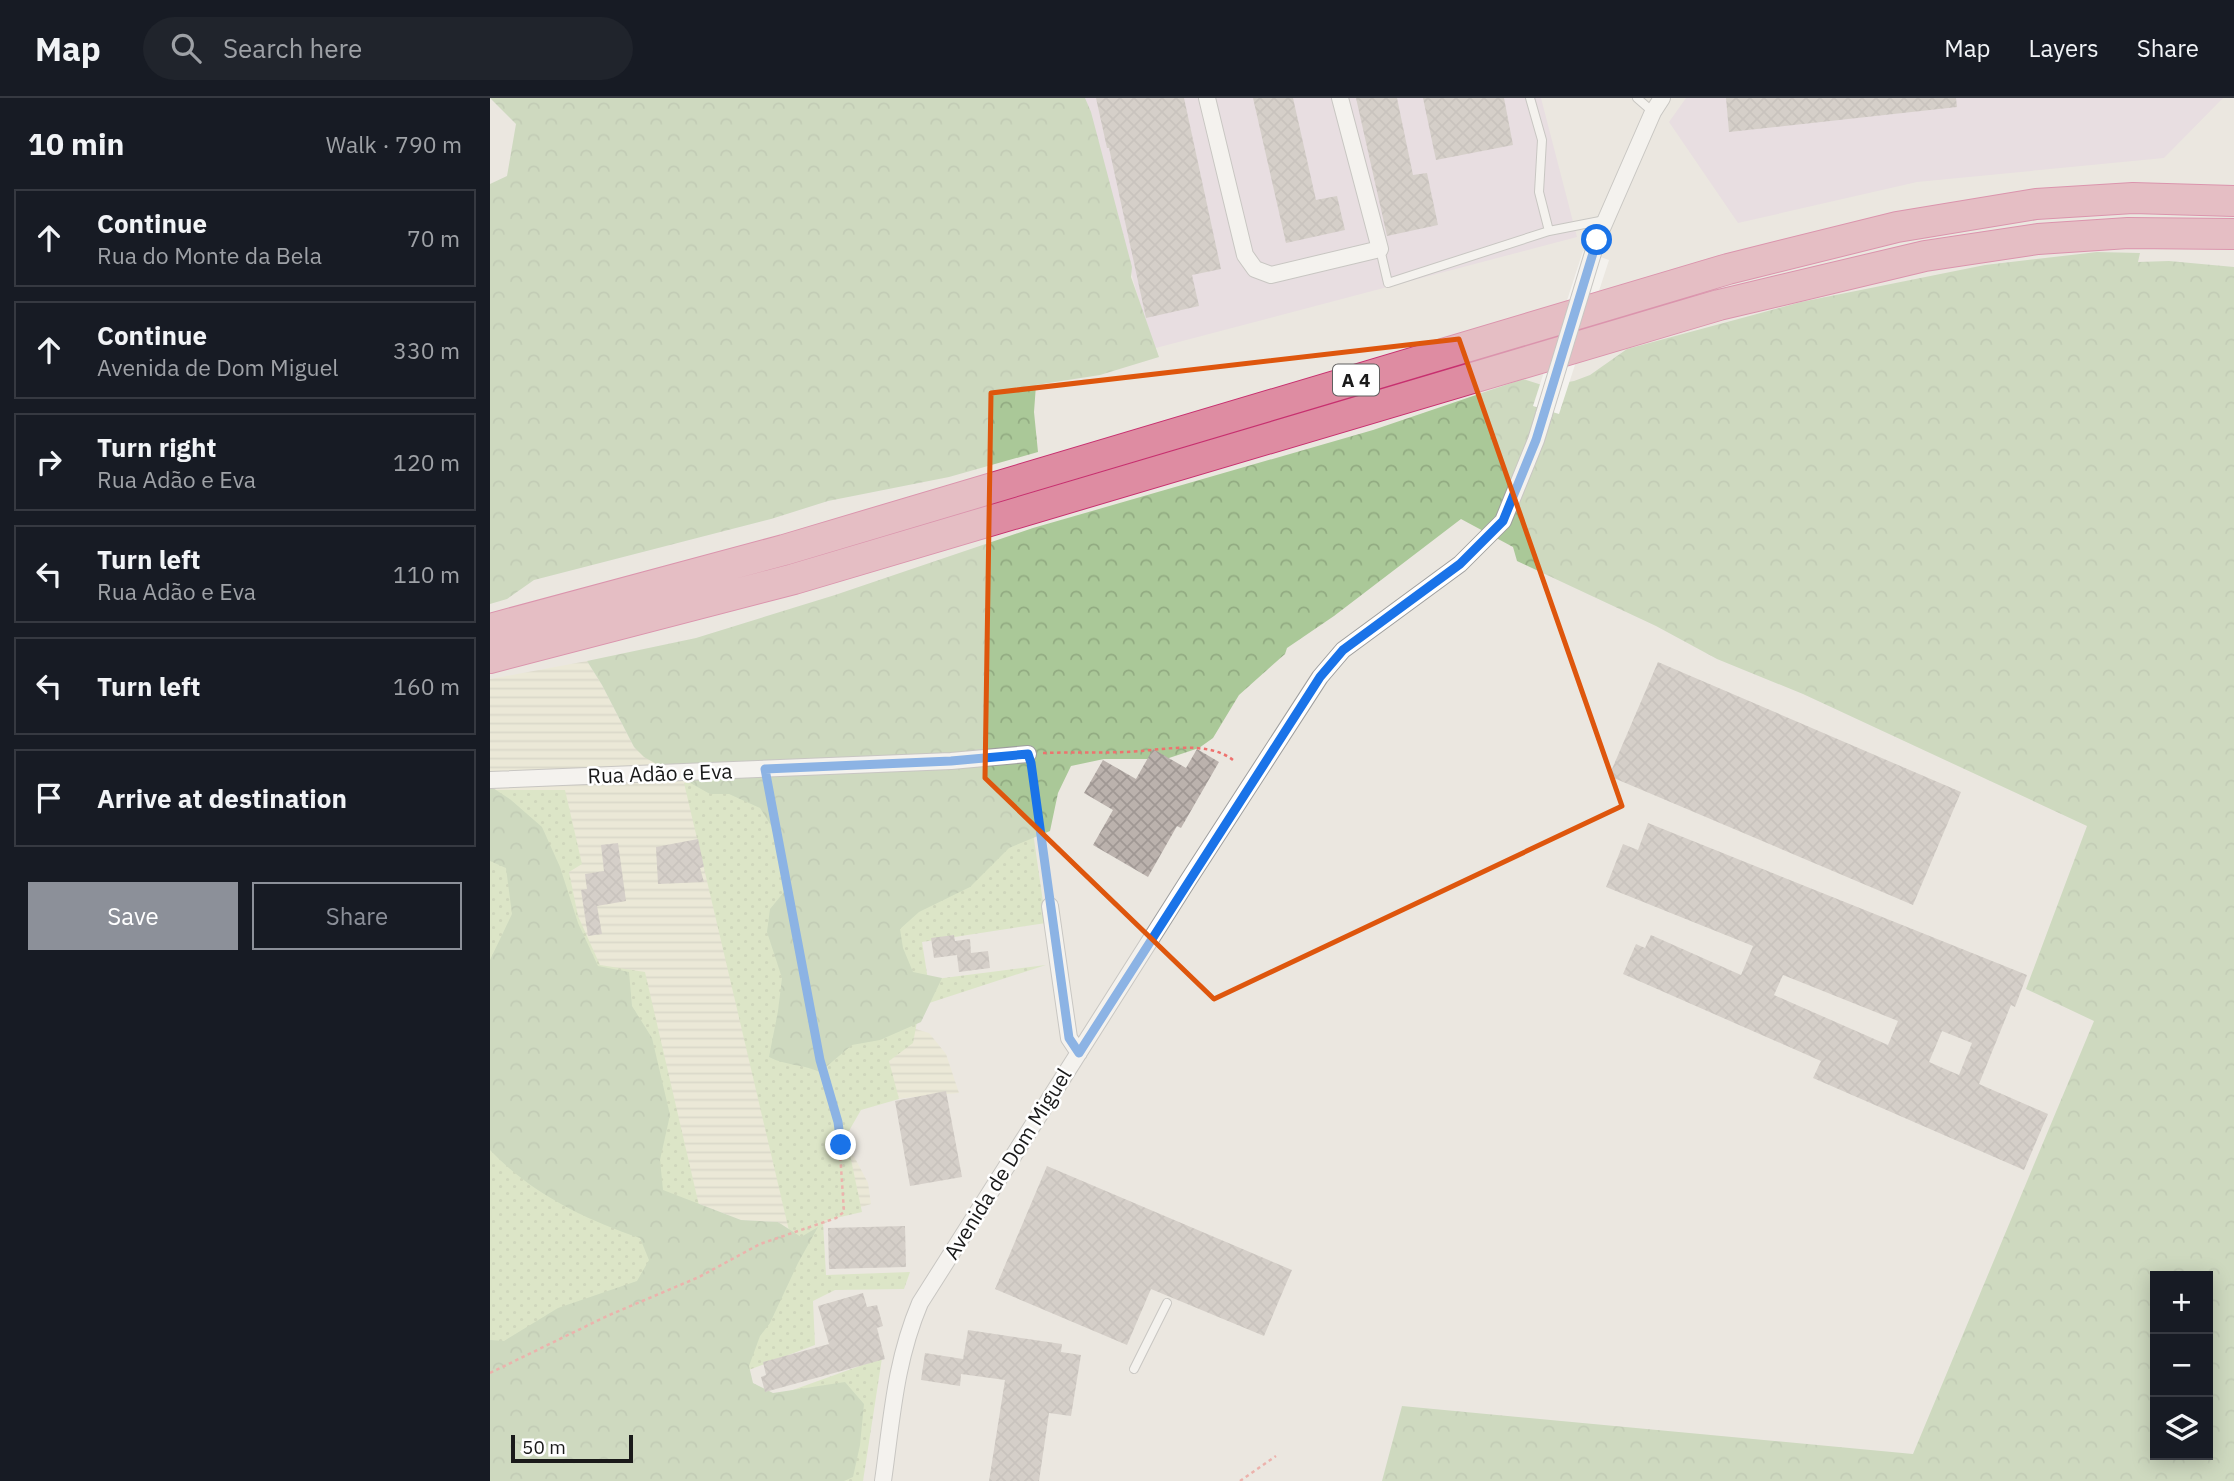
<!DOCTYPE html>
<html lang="en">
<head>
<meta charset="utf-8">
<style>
	:root { --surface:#171b24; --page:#20242c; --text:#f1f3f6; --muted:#9ea1a6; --line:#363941; --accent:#8c9099 }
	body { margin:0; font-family:"IBM Plex Sans",sans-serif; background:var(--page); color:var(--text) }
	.controls { position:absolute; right:21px; bottom:21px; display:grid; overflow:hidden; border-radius:0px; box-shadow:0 4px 18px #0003 }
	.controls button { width:63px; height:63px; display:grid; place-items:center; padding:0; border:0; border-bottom:2px solid var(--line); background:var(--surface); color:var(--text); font:35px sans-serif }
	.scale { position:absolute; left:21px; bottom:18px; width:122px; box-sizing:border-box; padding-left:7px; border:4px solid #1a1a1a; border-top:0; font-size:19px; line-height:24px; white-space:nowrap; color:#1a1a1a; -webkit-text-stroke:5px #fff; paint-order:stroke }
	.stop { position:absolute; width:21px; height:21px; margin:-16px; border:5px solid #1a73e8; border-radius:50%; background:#fff }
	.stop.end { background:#1a73e8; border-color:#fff; box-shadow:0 2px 7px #0008 }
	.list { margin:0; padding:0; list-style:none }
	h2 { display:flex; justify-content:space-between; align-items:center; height:91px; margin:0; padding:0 28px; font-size:30px }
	h2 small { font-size:23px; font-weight:400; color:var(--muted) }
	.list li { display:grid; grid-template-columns:46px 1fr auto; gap:21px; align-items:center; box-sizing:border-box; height:98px; margin:0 14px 14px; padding:0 14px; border:2px solid var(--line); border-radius:0px }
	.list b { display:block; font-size:26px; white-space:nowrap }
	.list p { margin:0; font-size:23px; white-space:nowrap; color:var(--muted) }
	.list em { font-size:23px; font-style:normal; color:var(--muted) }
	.actions { display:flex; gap:14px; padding:21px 28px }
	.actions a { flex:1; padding:16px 0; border:2px solid var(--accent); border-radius:0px; text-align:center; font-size:24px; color:var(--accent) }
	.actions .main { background:var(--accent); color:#fff }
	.icon { flex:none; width:38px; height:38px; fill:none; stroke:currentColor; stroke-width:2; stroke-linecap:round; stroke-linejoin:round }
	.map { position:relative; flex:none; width:1744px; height:1383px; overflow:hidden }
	header { display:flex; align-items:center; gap:42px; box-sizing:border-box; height:98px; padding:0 35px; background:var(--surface); border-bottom:2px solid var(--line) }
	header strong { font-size:33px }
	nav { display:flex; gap:38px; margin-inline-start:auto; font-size:24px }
	.search { width:490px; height:63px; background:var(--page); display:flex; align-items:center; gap:18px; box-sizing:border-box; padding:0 24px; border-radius:38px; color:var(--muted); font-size:26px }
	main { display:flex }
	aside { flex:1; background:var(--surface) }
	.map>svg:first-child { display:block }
	.industrial { fill:#e4d3e2 }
	.farmland { fill:url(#farmland-rules) }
	.grass { fill:url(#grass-dots) }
	.forest { fill:url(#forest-crowns); fill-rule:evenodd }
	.pier { fill:#fff }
	.building { fill:url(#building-cross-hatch); fill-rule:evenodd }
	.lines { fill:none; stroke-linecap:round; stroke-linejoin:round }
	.lane-casing { stroke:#9e9e9e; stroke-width:10 }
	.street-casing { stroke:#9e9e9e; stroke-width:18 }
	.highway-casing { stroke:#c7306f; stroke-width:32 }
	.path { stroke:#ee726e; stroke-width:2.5; stroke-dasharray:3.5 3.5; stroke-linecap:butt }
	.lane { stroke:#fff; stroke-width:8 }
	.street { stroke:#fff; stroke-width:16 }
	.highway { stroke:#de8ca2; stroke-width:30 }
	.street-bridge-casing { stroke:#9e9e9e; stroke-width:18; stroke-linecap:butt }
	.street-bridge { stroke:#fff; stroke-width:16 }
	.route { stroke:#1a73e8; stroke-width:9 }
	.marked { fill:none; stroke:#de560d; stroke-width:5; stroke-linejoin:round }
	.labels { text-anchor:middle; stroke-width:5; stroke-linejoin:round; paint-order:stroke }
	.shield { fill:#fff; stroke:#5f5f5f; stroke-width:2 }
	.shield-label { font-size:19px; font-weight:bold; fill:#1a1a1a }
	.street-label { font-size:21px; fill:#1a1a1a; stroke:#fff }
</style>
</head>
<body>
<header>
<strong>Map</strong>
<div class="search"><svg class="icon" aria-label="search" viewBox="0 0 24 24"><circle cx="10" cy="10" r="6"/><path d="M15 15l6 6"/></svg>Search here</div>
<nav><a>Map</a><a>Layers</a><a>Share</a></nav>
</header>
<main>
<aside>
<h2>10 min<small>Walk · 790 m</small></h2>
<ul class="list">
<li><svg class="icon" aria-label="ahead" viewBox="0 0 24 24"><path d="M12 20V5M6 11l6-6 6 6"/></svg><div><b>Continue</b><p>Rua do Monte da Bela</p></div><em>70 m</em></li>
<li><svg class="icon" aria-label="ahead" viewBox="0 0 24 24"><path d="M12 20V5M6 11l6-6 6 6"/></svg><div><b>Continue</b><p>Avenida de Dom Miguel</p></div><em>330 m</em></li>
<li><svg class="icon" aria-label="right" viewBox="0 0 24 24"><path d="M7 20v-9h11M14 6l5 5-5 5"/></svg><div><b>Turn right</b><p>Rua Adão e Eva</p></div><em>120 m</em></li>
<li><svg class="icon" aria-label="left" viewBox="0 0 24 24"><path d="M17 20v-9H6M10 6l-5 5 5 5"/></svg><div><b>Turn left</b><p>Rua Adão e Eva</p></div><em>110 m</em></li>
<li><svg class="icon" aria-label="left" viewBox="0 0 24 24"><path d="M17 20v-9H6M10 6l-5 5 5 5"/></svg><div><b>Turn left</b></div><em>160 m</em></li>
<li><svg class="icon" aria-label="arrive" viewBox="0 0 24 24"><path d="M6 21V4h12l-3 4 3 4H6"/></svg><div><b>Arrive at destination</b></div></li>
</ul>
<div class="actions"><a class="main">Save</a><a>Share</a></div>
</aside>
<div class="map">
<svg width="1744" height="1383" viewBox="0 0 1744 1383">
	<defs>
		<pattern id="farmland-rules" width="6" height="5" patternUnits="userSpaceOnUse" patternTransform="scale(1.75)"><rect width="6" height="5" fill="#eae9cc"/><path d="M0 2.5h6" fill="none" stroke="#c8c7af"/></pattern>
		<pattern id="grass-dots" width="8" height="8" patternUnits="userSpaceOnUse" patternTransform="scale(1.75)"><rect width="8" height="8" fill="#cae3a9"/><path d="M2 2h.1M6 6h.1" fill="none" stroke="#adc291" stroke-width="1.8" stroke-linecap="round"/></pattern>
		<pattern id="forest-crowns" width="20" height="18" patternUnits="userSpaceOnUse" patternTransform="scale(1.75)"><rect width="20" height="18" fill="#aac898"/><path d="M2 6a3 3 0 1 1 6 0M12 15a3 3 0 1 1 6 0" fill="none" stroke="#92ab82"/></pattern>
		<pattern id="building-cross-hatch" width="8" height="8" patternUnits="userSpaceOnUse" patternTransform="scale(1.75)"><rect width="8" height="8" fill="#bbb2ad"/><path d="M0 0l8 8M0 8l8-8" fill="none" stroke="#a09894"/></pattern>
	</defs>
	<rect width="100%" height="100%" fill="#ebe7e0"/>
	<path class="industrial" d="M594 0H1051L1087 139 662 251Z
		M1196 0H1733L1674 60 1427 84 1248 125 1179 24Z"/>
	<path class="farmland" d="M97 563 112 587 144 649 220 696 419 929 439 935 456 956 469 995 382 1003 355 1020 357 1045 378 1085 381 1106 355 1114 311 1139 288 1124 251 1122 173 1092 108 868 0 688V581Z"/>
	<path class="grass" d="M534 671 556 825 432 844 438 882 556 867 430 908 423 945 399 963 409 1001 371 1012 356 1038 372 1114 333 1123 336 1177 420 1174 414 1191 345 1192 323 1203 325 1247 248 1276 258 1308 392 1260 373 1383H0V692H75L92 766 79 774 88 818 110 867 155 874 223 1168 300 1137 194 685Z"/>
	<path class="forest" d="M0 0H595L601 14 642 169 641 179 669 259 610 277 546 287 544 314 548 354 459 379 338 403 281 421 44 482 17 501 0 506V86L17 78 26 26Z
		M1607 154 1650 155 1648 164 1679 163 1744 169V1383H892L912 1308 1423 1356 1604 923 1536 891 1597 728 1313 596 1227 561 1166 528 1027 463 1023 449 971 421 844 518 797 550 795 556 749 597 723 640 709 650 676 661H614L581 668 568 695 560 733 519 750 480 789 429 814 410 831 413 850 423 874 452 880 431 924 390 942 362 947 330 974C312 966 297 968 279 959L288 913 292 880 277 834 280 811 294 794 291 762 284 732 270 710 239 696H220L154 659 144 649 112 587 97 563 206 540 345 497 543 430 883 332 1033 281 1055 288 1084 283 1100 277 1137 251 1311 204 1495 167ZM1665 1178H1718V1357H1665Z
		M0 688 21 702 52 729 70 769 88 825 108 868 139 874 142 908 162 940 180 1017 170 1062 173 1092 251 1122 288 1124 311 1139 328 1129 308 1165 280 1225 270 1238 259 1268 263 1285 283 1295 355 1284 374 1306 370 1347 363 1379 354 1383H0V1242L14 1243 68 1210 147 1183 159 1162 150 1140C94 1121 41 1095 0 1052V862L22 816 16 770 0 763Z"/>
	<path class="pier" d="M1093 153 1119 162 1069 316 1043 308Z"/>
	<path class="building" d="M606 0H694L731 171 702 177 709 208 656 220 619 50H617Z
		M763 0H803L826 102 847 98 855 132 796 145Z
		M866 0H907L923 77 937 75 948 127 897 138Z
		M933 0H1014L1023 47 946 62Z
		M1236 0H1466L1467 9 1239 34Z
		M1168 564 1471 694 1423 807 1119 678Z
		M663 651 696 670 707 651 729 664 691 730 687 728 658 779 603 747 623 712 594 695 613 662 646 681Z
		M1158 725 1537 877 1525 909 1521 907 1489 986 1558 1016 1534 1072 1323 980 1331 963 1133 876 1146 846 1155 850 1161 837 1251 877 1263 848 1116 789 1133 746 1148 752ZM1293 877 1408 923 1398 947 1284 897ZM1452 933 1482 945 1469 977 1439 964Z
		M208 741 214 769 210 770 214 784 168 786 166 749Z
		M128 745 136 803 107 808 112 836 98 838 91 792 97 791 95 776 114 773 111 747Z
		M464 837 465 843 480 841 481 855 498 853 500 870 469 874 467 857 444 860 441 840Z
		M456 993 472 1079 420 1088 405 1003Z
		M557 1068 802 1172 774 1238 661 1191 637 1247 505 1191Z
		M415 1128 416 1169 339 1171 338 1130Z
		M373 1195 377 1209 387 1207 393 1228 387 1230 395 1261 275 1294 271 1279 276 1277 273 1264 339 1246 328 1208Z
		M478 1232 572 1246 571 1254 591 1257 581 1318 559 1315 549 1383H499L515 1282 471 1276 470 1288 431 1282 435 1255 473 1261Z"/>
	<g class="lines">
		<g class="lane-casing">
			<path id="lane" d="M1040 0 1052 42 1049 94 1059 133
				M1147 0 1163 14
				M890 151 898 185 1059 133 1115 122
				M644 1271 677 1205"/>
		</g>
		<g class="street-casing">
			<path id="street" d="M717 0 755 157 765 171 781 177 890 151 850 0
				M1107 142 1163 14 1172 0
				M0 682 461 663 538 656
				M560 808 579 940 589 955
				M393 1383C402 1320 405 1264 430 1205L699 781 830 579 853 552 970 466 1013 423 1046 342 1054 316"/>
		</g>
		<g class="highway-casing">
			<path id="highway" d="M0 531 294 452 1238 171 1407 129 1546 106 1643 100 1744 103
				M0 560 304 481 1229 207 1435 158 1548 141 1638 135 1744 136"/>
		</g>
		<path class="path" d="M553 655C581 654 608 655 636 654 667 653 716 641 743 662
			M542 671 558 793
			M0 1275 117 1218 209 1179 270 1146 346 1120 354 1114 348 1024 330 962 278 685
			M750 1383 786 1358"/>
		<use href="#lane" class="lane"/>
		<use href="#street" class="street"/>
		<use href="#highway" class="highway"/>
		<g class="street-bridge-casing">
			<path id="street-bridge" d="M1054 316 1107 142"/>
		</g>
		<use href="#street-bridge" class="street-bridge"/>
	</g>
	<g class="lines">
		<path class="route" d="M351 1047 348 1024 330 962 275 671 461 663 538 656 541 665 579 940 589 955 830 579 853 552 970 466 1013 423 1046 342 1107 142"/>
	</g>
	<path d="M0 0H1744V1383H0ZM969 241 1132 708 724 901 495 680 501 295Z" fill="#ebe7e0" fill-opacity=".55" fill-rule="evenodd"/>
	<path class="marked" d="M969 241 1132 708 724 901 495 680 501 295Z"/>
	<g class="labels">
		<rect class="shield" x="843" y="266.5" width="46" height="31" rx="5"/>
		<g class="shield-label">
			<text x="866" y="289">A 4</text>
		</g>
		<g class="street-label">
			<text transform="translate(170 676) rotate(-2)" y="7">Rua Adão e Eva</text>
			<text transform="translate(518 1066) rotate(-58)" y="7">Avenida de Dom Miguel</text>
		</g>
	</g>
</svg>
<div class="controls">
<button>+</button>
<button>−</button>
<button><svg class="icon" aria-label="layers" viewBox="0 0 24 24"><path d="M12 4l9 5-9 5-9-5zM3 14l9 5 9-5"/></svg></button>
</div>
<div class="scale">50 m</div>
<div class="stop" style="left:1107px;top:142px"></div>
<div class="stop end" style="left:351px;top:1047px"></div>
</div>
</main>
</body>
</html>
